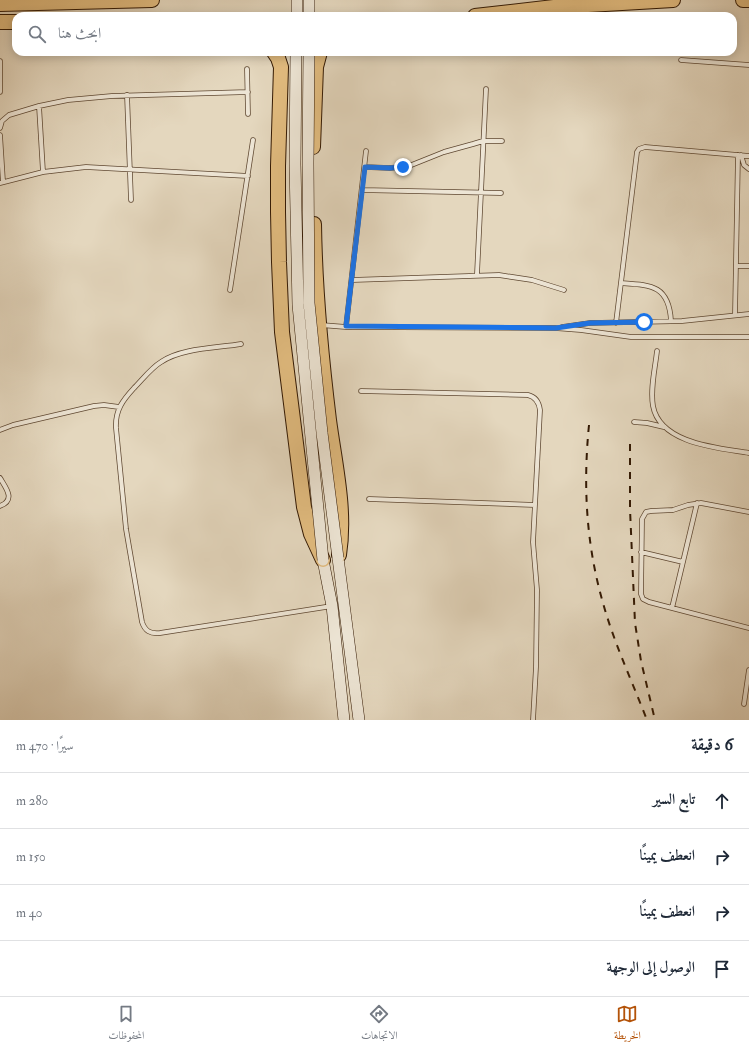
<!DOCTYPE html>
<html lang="ar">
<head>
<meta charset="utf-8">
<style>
	:root { --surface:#fff; --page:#f6f6f7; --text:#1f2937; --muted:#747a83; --line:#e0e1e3; --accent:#b45309 }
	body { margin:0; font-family:"IM FELL Double Pica",Amiri,serif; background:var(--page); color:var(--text); direction:rtl }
	.stop { position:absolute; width:12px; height:12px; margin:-9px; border:3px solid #1a73e8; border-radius:50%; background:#fff }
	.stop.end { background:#1a73e8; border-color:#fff; box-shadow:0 1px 4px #0008 }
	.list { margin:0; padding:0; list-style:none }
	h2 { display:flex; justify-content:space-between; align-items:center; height:52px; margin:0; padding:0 16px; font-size:17px }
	h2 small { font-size:13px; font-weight:400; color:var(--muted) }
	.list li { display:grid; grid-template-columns:26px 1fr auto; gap:12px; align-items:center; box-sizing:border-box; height:56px; padding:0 16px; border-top:1px solid var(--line) }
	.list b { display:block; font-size:15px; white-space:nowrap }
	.list em { font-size:13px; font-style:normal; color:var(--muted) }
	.icon { flex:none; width:22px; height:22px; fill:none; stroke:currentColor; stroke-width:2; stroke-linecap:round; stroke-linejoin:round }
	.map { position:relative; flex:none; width:749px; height:720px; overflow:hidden; direction:ltr }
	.search { position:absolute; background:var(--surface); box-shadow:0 2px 10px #0003; left:12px; right:12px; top:12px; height:44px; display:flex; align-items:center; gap:10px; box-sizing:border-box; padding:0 14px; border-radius:12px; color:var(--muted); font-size:15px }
	.sheet { height:276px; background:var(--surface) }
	nav { display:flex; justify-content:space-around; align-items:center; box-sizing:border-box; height:56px; border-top:1px solid var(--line); background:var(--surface); font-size:11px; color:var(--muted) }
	nav a { display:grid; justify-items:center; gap:2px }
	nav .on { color:var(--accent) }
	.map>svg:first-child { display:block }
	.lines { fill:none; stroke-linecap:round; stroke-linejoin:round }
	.lane-casing { stroke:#5f4832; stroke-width:5.5 }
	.secondary-casing { stroke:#331903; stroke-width:12 }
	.highway-casing { stroke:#331903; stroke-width:16 }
	.lane { stroke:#ede5d5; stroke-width:4 }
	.secondary { stroke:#ede5d5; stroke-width:11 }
	.highway { stroke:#e2bc7f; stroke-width:14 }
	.rail { stroke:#331903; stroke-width:2; stroke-dasharray:7 7; stroke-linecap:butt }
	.secondary-bridge-casing { stroke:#331903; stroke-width:12; stroke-linecap:butt }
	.secondary-bridge { stroke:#ede5d5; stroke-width:11 }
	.route { stroke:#1a73e8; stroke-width:5 }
</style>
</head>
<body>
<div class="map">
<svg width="749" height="720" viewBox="0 0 749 720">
	<rect width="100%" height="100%" fill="#e4d7be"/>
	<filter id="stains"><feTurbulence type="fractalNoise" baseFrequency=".005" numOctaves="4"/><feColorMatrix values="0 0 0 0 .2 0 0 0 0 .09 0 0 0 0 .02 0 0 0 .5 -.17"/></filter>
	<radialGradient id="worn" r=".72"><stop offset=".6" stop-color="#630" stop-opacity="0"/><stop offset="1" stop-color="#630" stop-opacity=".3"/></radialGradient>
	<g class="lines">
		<g class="lane-casing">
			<path id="lane" d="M681 60 749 65
				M0 61V92
				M247 69 248 114
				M127 95 131 200
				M39 106 43 172
				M0 128 2 121 9 115 39 106 68 100 112 96 248 92
				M0 135 3 182
				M741 155 744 165 749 169
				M365 167 390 168 409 166 444 152 473 144 483 141H502
				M0 183 43 172 86 167 248 176
				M362 190 501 193
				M736 266H749
				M477 274 486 89
				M352 280 499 275 532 280 564 290
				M621 283C651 285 669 285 671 321
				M230 290 253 140
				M735 315 738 155
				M616 323 637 152 639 149 645 147 749 156
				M321 325 346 327 555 328 581 330 631 337H749
				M346 327 366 151
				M562 327 590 323 682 321 749 314
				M241 344C217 348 181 348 161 362 151 368 143 379 134 388 123 400 115 410 116 428L126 529 142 622C145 631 150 634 160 633L332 606
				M657 351C655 369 650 389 653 406 660 444 719 448 749 453
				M361 391 528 395C536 397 539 402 540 410L533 542 537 590 536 667 533 720
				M634 422 647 423 664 427
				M0 430 13 425 94 406 104 405 119 407
				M0 478C6 488 16 500 0 506
				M369 499 535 505
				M749 512 701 503 688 505 673 510 651 511 646 512 642 519 641 594 643 599 649 602 749 628
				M641 552 683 562
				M672 608 697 503
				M744 704 749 670"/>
		</g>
		<g class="secondary-casing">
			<path id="secondary" d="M297 16V0
				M309 16V0
				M338 558 359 720
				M323 560 332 606 344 720"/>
		</g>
		<g class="highway-casing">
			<path id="highway" d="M743 0H749
				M0 4 152 0
				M475 16 554 7 673 0
				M0 22H16
				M274 52 278 58 281 67 278 166V212L279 262 282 332 304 507 311 534 323 560
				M313 147 316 67 320 52
				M314 224C315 290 321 355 329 420 335 465 346 510 339 555"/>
		</g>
		<use href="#lane" class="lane"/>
		<use href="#secondary" class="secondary"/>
		<use href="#highway" class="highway"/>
		<path class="rail" d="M589 425C583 485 586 544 603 603 614 643 632 681 647 720
			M630 444V509L635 623 641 661 655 720"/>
		<g class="secondary-bridge-casing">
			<path id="secondary-bridge" d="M296 52 295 164 298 305 323 560
				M309 52 308 163 309 303 322 433 338 558"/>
		</g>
		<use href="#secondary-bridge" class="secondary-bridge"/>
	</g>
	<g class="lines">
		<path class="route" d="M403 167 390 168 365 167 346 326 556 328 590 323 644 322"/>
	</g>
	<rect width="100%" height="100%" filter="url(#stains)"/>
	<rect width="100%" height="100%" fill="url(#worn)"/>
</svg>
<div class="stop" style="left:644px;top:322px"></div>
<div class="stop end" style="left:403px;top:167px"></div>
<div class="search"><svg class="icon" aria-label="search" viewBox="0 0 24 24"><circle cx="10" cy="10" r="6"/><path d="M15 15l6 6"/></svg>ابحث هنا</div>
</div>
<section class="sheet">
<h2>6 دقيقة<small>سيرًا · 470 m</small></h2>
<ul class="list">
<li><svg class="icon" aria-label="ahead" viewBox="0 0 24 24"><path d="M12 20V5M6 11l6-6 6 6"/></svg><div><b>تابع السير</b></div><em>280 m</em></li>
<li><svg class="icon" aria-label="right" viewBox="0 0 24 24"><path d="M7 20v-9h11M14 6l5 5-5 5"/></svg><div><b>انعطف يمينًا</b></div><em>150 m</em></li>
<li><svg class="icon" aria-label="right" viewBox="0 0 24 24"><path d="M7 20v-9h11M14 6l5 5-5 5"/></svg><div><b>انعطف يمينًا</b></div><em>40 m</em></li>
<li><svg class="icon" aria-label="arrive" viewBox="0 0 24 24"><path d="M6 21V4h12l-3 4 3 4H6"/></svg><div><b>الوصول إلى الوجهة</b></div></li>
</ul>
</section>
<nav>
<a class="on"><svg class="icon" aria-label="map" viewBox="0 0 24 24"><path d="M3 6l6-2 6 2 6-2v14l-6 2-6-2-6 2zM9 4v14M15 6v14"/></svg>الخريطة</a>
<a><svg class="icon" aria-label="directions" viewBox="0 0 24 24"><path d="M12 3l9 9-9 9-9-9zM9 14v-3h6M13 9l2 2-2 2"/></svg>الاتجاهات</a>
<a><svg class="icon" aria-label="saved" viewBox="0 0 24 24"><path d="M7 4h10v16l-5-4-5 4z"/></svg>المحفوظات</a>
</nav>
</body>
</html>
